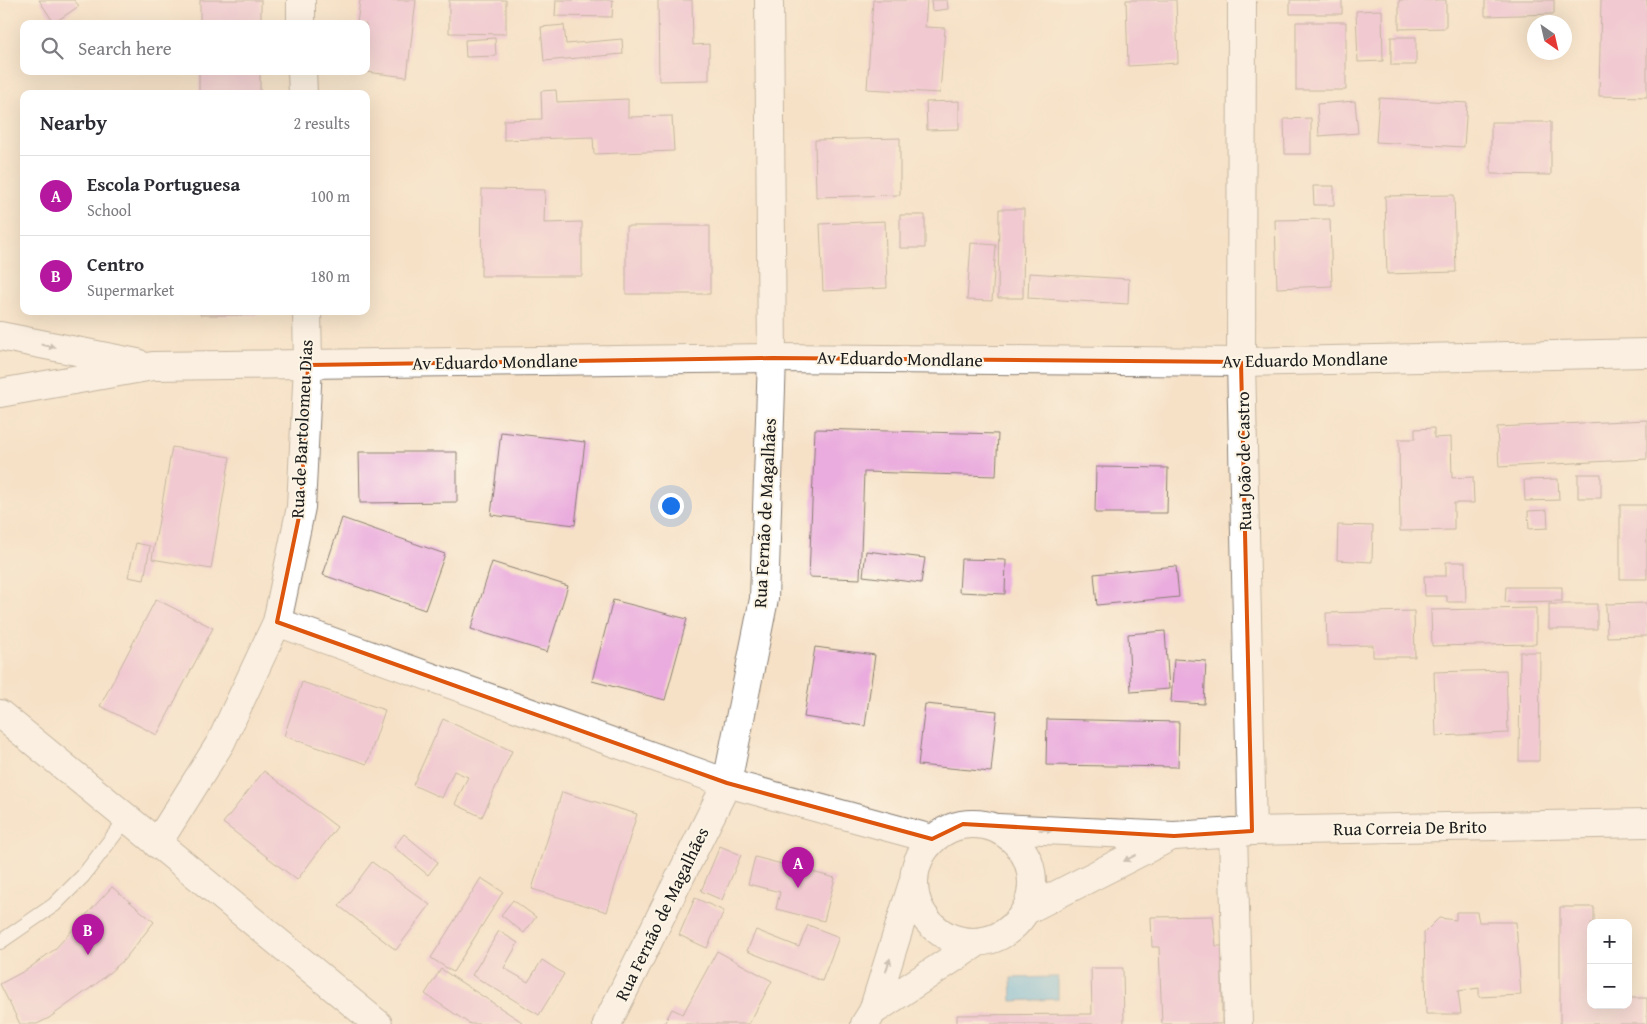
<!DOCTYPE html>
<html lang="en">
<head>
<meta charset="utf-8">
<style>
	:root { --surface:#fff; --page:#f2f2f3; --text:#2b2b33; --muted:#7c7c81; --line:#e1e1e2; --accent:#b5179e }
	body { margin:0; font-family:"Gentium Book Plus",serif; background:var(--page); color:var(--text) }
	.controls { position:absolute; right:15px; bottom:15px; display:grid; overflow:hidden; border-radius:10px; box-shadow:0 5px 20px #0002 }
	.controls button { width:45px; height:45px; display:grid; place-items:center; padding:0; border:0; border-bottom:1px solid var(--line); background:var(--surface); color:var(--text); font:25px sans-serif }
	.compass { position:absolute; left:1527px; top:15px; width:45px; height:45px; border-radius:50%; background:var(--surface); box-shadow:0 5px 20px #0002; rotate:146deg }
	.you { position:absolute; left:670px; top:505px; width:18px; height:18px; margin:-12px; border:4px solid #fff; border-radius:50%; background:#1a73e8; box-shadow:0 0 0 8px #1a73e833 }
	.badge { display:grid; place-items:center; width:32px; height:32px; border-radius:50%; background:var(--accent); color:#fff; font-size:16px; font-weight:700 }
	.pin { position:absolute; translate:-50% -41px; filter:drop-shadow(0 1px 2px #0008) }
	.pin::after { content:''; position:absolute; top:26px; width:18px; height:15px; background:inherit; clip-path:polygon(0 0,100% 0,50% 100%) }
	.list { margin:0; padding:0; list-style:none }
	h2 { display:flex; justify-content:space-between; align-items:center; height:65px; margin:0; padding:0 20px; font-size:21px }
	h2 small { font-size:16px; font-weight:400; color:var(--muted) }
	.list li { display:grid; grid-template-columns:32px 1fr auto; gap:15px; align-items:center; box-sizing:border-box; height:80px; padding:0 20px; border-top:1px solid var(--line) }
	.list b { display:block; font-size:19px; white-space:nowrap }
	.list p { margin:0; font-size:16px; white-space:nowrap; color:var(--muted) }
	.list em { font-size:16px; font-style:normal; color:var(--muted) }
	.icon { flex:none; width:28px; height:28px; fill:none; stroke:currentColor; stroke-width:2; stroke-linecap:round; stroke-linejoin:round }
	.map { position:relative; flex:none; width:1647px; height:1024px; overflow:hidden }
	.search { position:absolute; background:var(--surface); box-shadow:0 5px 20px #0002; left:20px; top:20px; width:350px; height:55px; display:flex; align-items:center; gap:12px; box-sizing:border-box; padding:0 18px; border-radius:10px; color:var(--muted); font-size:19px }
	.panel { position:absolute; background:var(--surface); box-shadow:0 5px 20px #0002; left:20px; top:90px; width:350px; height:225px; border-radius:10px }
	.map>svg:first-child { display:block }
	.water { fill:#69bde5; stroke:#426c80 }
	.building { fill:#eaacde }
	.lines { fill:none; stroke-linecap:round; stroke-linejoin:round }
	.service-casing { stroke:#897e72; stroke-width:16 }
	.minor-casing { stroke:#897e72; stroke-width:30 }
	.tertiary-casing { stroke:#897e72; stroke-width:30 }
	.service { stroke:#fff; stroke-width:14 }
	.minor { stroke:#fff; stroke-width:28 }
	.tertiary { stroke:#fff; stroke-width:28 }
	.oneway { fill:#999 }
	.marked { fill:none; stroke:#de560d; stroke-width:4; stroke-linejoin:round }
	.labels { text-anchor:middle; stroke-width:4; stroke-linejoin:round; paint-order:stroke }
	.street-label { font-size:18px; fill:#1c1c1c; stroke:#fcf5e5 }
</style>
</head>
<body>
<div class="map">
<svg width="1647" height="1024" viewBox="0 0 1647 1024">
	<rect width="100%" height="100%" fill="#fcf5e5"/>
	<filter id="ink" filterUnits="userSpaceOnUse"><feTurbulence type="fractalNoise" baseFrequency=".02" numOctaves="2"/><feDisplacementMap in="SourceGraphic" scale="10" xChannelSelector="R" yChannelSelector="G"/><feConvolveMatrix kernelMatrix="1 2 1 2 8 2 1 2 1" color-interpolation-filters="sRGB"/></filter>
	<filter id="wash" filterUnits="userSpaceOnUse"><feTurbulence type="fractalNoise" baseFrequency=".0096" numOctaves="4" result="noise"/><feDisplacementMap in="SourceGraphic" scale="20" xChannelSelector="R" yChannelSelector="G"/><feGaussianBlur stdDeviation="1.12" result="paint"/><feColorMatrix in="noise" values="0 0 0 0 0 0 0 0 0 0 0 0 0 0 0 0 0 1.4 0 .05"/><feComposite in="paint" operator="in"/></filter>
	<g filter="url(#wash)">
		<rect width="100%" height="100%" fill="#f6e1c7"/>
		<path class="water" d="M1058 977V999L1012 1001 1011 978Z"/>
		<g id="blocks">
			<path class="building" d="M39 0H74L79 6 54 23Z
				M200 0H261V24H200Z
				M360 0H416L407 77 366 72V24H357Z
				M449 0H506V34L449 33Z
				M556 0H613L612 17 555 16Z
				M658 0H692L693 45 709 44V80L659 81Z
				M873 0H927L925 27 945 28 940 93 867 89Z
				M931 0H947L948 9 932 11Z
				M1126 0H1176L1178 63 1128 66Z
				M1290 0H1342V14H1290Z
				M1399 0H1446V28L1399 29Z
				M1485 0H1554V14L1485 16Z
				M1601 0H1647V97L1599 96Z
				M1382 10 1383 61 1358 62 1356 11Z
				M1296 22H1346V90H1296Z
				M564 25 566 44 622 39 623 54 544 61 541 27Z
				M1391 37H1416V65H1391Z
				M495 38 496 56 466 57 465 40Z
				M199 71H260V94H199Z
				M556 90 557 102 628 99V117L672 116 674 151 594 154 593 137 504 140V120L542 119 541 91Z
				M1379 98 1467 103 1464 147 1376 142Z
				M959 101V129L927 130 926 102Z
				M1355 101 1358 133 1319 136 1317 104Z
				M1311 118V154H1285L1284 119Z
				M1491 122H1551V175L1491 174Z
				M900 138V195L816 197 815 140Z
				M1313 186H1334V205H1314Z
				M482 189 545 190 544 223 582 222V276H481Z
				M1454 195 1456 272 1387 274 1385 196Z
				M999 209H1024L1023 298H998Z
				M900 215H925V248H900Z
				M1330 219 1332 286 1277 288 1275 220Z
				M885 221 887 288 823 291 820 224Z
				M626 226H710V294H626Z
				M971 243 996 245 992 301 967 300Z
				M1029 273 1129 279 1128 304 1028 298Z
				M200 311H258L257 315H200Z
				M1647 420V459L1499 467 1497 427Z
				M1434 428V438L1451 437 1452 478 1473 477 1474 503H1454V530L1400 531 1399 439H1415V429Z
				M815 429 998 434 996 476 864 472 860 579 809 577Z
				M501 432 585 442 575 525 491 515Z
				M172 447 230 457 211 569 152 559Z
				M359 452H457V502L360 503Z
				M1096 467 1168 468 1167 513H1095Z
				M1578 474H1601V498H1578Z
				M1558 479 1559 500 1525 501 1524 480Z
				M1620 505H1647V579H1620Z
				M1547 510 1548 528 1529 529 1528 511Z
				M342 518 445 554 425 610 323 575Z
				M1338 525 1373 526 1372 562 1337 560Z
				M136 543 150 546 144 580 128 577Z
				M866 551 925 558 921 583 863 576Z
				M961 559 1006 560 1005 594 959 592Z
				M492 562 568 586 547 652 471 629Z
				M1446 562H1465L1466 602H1447V596H1425L1424 576H1446Z
				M1176 566 1179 597 1097 605 1094 574Z
				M1506 587H1562V601L1505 602Z
				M156 599 213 628 157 735 100 706Z
				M613 600 687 619 665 700 592 681Z
				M1647 603V636L1607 637 1606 604Z
				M1549 604H1597V629H1549Z
				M1536 608V644L1432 646 1431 610Z
				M1414 611 1415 657H1373V645L1327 646 1326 613Z
				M1165 631 1169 689 1131 692 1128 634Z
				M815 647 875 655 865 726 804 717Z
				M1520 652H1540L1539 761H1519Z
				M1174 659 1206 661 1204 704 1171 702Z
				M1506 670 1508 733 1436 736 1434 672Z
				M302 682 385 710 367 764 284 736Z
				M925 704 997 711 991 772 918 765Z
				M443 719 512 751 482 817 455 804 468 777 454 771 442 798 413 785Z
				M1047 719 1179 722 1178 767 1046 765Z
				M264 771 337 827 297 880 223 823Z
				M562 792 637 814 607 912 532 889Z
				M404 834 438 862 428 875 394 847Z
				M720 846 741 855 722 900 701 891Z
				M755 857 835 878 824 921 776 909 780 892 748 884Z
				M372 862 430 905 396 950 339 906Z
				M481 878 503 892 453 972 431 958Z
				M112 887 154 922 124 960 96 984 49 1018 37 1024H20L0 984 28 969 55 949Z
				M695 898 724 911 707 948 679 935Z
				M513 900 536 917 524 933 501 915Z
				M1560 907H1594V923H1591V1005H1628V998H1647V1024H1560Z
				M1456 912H1477L1479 922H1516L1521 995 1479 997V988L1458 991 1461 1014H1426L1424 933 1439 918 1456 920Z
				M1213 916 1216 946H1222V1024H1162L1159 947H1152L1151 917Z
				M808 925 839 937 822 981 747 951 756 930 799 947Z
				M499 931 518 943 504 968 528 982 542 960 564 974 539 1015 472 975Z
				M717 951 772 981 749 1024H664L672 1009 683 1014Z
				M1091 968H1123L1124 1024H957V1015L1092 1014Z
				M441 969 522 1022 520 1024H470L425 994Z"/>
		</g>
	</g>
	<g filter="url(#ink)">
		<use href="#blocks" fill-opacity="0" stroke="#897e72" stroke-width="1"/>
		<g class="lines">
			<g class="service-casing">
				<path id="service" d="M0 942 54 905 83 876 127 818"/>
			</g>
			<g class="minor-casing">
				<path id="minor" d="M301 0V24
					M1242 0 1241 362 1252 831
					M302 71 303 94
					M277 622 727 783 932 839
					M0 714 378 1024
					M1233 832 1238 1024
					M157 844 221 742 277 622 301 507 308 365 307 311
					M607 1024 727 783 764 599 772 358 769 0"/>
			</g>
			<g class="tertiary-casing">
				<path id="tertiary" d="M0 336 137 363
					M0 393 153 366 772 358 1241 362 1647 353
					M914 883a59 59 0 1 1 118 0a59 59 0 1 1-118 0Z
					M998 828 1174 836 1252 831 1647 823
					M1025 911 1172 836
					M873 1011 978 942
					M865 1024 873 1011 913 883"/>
			</g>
			<use href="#service" class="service"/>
			<use href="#minor" class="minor"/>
			<use href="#tertiary" class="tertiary"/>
		</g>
		<defs><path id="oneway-solid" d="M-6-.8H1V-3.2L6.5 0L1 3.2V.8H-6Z" transform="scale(1.25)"/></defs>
		<g class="oneway">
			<use href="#oneway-solid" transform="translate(48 346) rotate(11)"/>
			<use href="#oneway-solid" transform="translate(1046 830) rotate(2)"/>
			<use href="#oneway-solid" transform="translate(1130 858) rotate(153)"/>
			<use href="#oneway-solid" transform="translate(888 965) rotate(-73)"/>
		</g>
	</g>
	<path d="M0 0H1647V1024H0ZM772 358 1241 362 1252 831 1174 836 963 824 932 839 727 783 277 622 301 507 308 365Z" fill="#f6e1c7" fill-opacity=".55" fill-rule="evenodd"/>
	<path class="marked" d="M772 358 1241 362 1252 831 1174 836 963 824 932 839 727 783 277 622 301 507 308 365Z"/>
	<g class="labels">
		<g class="street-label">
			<text transform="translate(900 359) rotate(1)" y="6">Av Eduardo Mondlane</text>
			<text transform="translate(1305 360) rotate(-1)" y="6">Av Eduardo Mondlane</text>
			<text transform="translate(495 362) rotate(-1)" y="6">Av Eduardo Mondlane</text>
			<text transform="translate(302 429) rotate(-87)" y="6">Rua de Bartolomeu Dias</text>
			<text transform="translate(1244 461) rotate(-91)" y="6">Rua João de Castro</text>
			<text transform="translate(765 513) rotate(-87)" y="6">Rua Fernão de Magalhães</text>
			<text transform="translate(1410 828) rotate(-1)" y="6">Rua Correia De Brito</text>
			<text transform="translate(662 914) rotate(-64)" y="6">Rua Fernão de Magalhães</text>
		</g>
	</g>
</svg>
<div class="controls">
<button>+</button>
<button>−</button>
</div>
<svg class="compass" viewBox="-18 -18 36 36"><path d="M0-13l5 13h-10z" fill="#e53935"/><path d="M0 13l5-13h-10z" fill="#7c7c81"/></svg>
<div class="you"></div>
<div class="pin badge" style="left:798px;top:888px">A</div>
<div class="pin badge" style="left:88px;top:955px">B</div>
<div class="search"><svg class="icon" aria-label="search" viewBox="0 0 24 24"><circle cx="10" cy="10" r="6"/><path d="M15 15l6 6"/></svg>Search here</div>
<section class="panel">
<h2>Nearby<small>2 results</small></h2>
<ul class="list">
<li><span class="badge">A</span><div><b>Escola Portuguesa</b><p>School</p></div><em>100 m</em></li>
<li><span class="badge">B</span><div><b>Centro</b><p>Supermarket</p></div><em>180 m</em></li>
</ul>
</section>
</div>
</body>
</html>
